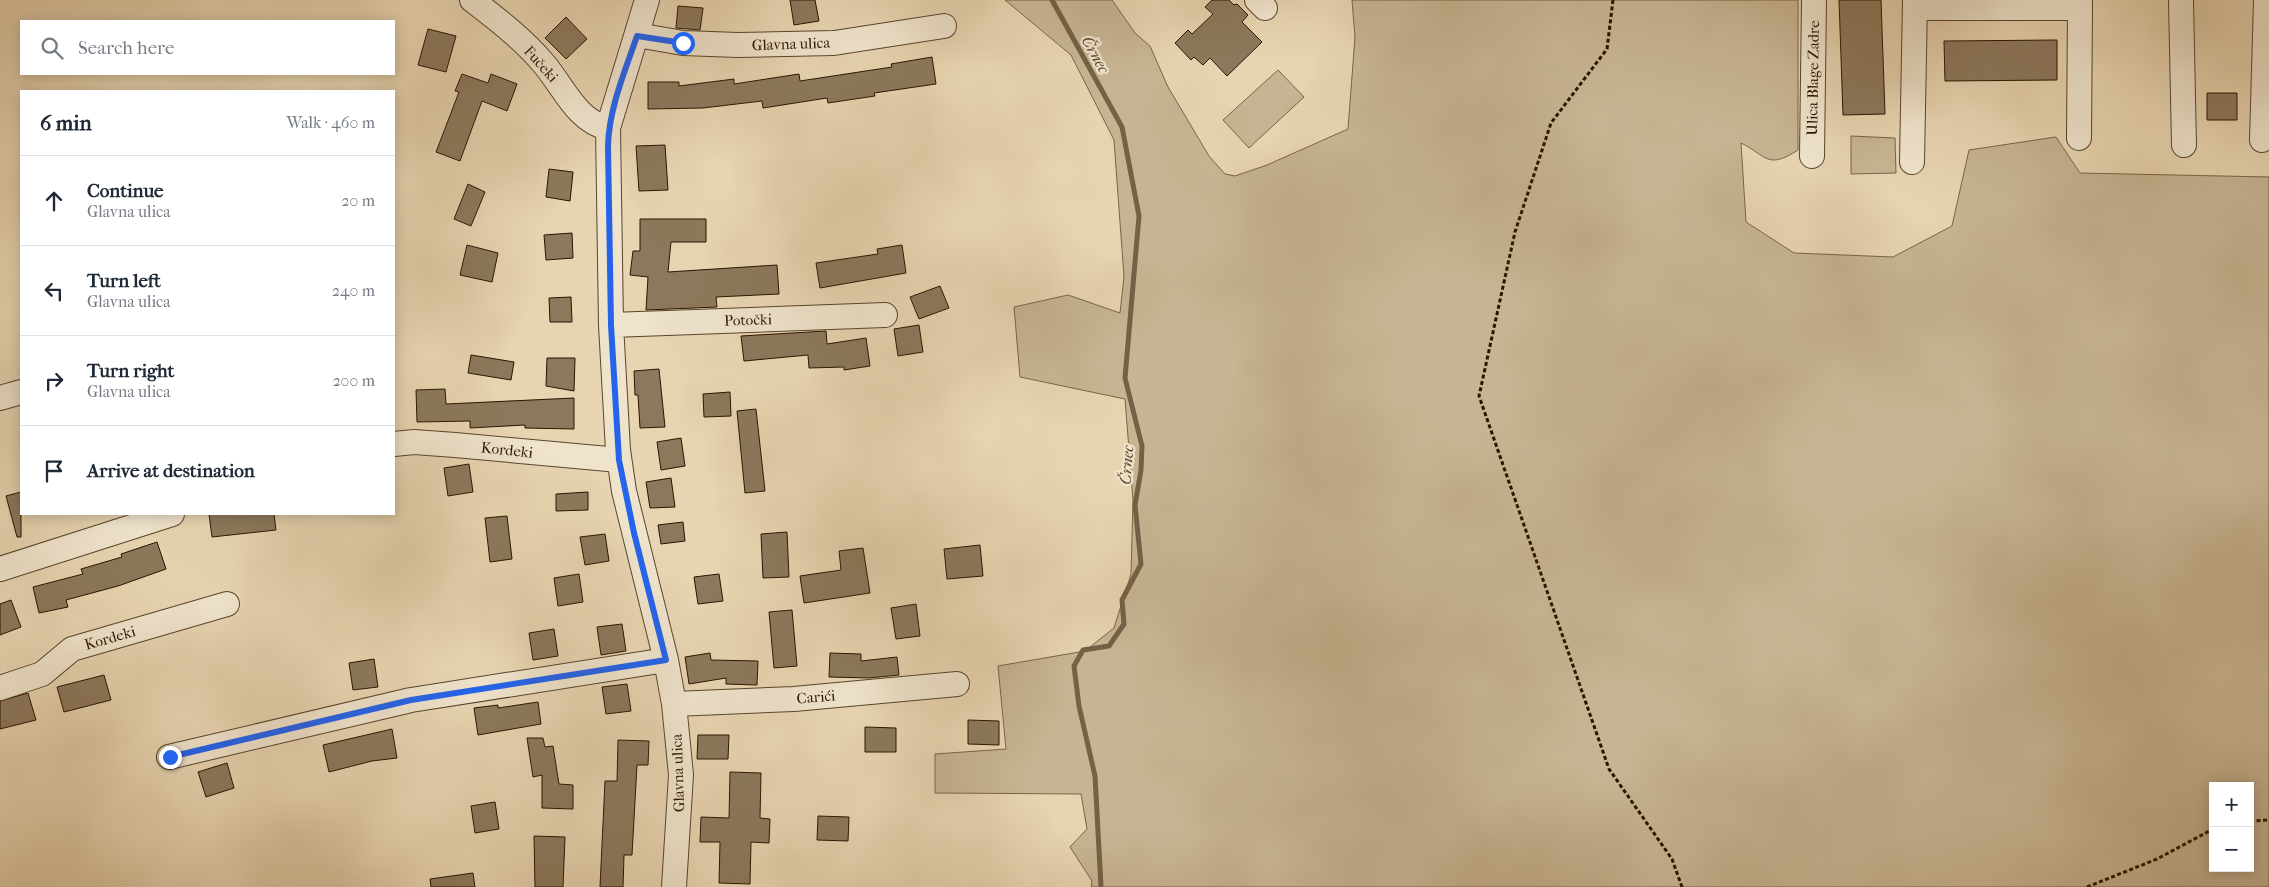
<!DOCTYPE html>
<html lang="en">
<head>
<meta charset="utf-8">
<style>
	:root { --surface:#fff; --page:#f6f6f7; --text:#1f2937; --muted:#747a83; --line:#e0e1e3 }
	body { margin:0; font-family:"IM FELL French Canon",serif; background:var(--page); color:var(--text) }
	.controls { position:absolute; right:15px; bottom:15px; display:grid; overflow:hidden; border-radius:0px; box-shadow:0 2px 12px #0003 }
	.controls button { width:45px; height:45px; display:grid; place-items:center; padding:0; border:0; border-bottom:1px solid var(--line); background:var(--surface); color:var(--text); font:25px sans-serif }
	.stop { position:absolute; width:15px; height:15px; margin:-11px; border:4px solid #2563eb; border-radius:50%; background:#fff }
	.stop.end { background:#2563eb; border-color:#fff; box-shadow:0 1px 5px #0008 }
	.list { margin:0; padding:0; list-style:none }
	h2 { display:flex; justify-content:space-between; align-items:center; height:65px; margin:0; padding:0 20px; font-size:21px }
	h2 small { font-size:16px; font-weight:400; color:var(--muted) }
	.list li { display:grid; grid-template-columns:32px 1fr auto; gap:15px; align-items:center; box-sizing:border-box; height:90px; padding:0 20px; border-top:1px solid var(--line) }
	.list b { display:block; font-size:19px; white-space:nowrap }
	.list p { margin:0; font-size:16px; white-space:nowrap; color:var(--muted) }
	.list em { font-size:16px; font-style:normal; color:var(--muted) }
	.icon { flex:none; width:28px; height:28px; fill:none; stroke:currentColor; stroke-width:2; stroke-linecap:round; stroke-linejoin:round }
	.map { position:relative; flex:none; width:2269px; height:887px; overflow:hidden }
	.search { position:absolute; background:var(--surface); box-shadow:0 2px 12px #0003; left:20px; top:20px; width:375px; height:55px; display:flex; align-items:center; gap:12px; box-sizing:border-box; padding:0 18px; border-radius:0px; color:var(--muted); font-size:19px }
	.panel { position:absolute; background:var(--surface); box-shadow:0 2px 12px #0003; left:20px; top:90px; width:375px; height:425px; border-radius:0px }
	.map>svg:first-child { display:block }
	.green { fill:#c7b492; stroke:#786449; fill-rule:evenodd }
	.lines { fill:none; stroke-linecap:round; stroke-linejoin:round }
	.stream { stroke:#746146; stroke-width:5 }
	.building { fill:#8c785c; stroke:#291500 }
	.minor-casing { stroke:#58452c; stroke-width:26 }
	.path { stroke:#291500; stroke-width:3; stroke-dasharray:4 2.5; stroke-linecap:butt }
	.minor { stroke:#efe3cc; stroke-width:24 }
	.route { stroke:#2563eb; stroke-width:6 }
	.labels { text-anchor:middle; stroke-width:4.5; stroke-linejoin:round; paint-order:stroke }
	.street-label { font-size:15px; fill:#291500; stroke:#efe3cc }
	.water-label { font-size:16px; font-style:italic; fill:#5b472e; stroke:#efe3cc }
</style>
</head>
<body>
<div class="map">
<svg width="2269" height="887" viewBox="0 0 2269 887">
	<rect width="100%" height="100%" fill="#e7d4b0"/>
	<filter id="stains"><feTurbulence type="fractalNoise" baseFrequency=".004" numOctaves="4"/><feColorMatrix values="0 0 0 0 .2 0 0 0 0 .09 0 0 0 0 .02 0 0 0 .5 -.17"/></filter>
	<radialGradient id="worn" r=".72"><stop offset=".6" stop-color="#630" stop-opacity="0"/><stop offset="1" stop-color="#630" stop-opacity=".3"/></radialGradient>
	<path class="green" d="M1005 0H1112L1135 33 1150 46 1168 87 1209 156 1225 174 1235 176 1267 165 1348 129 1355 37 1352 0H1798V150C1767 170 1767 156 1741 143L1746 222 1794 253 1893 257 1952 226 1969 150 2056 137 2080 173 2269 177V887H1091L1092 881 1070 847 1087 829 1081 794 935 793V754L1006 749 998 666 1085 651 1114 628 1131 574 1133 500 1125 399 1020 377 1014 307 1068 295 1120 313 1124 277 1114 140 1071 55ZM2213 786H2250V868H2213Z
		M1278 70 1304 97 1249 148 1223 120Z
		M1851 136 1895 138 1896 173 1851 174Z"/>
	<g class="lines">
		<path class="stream" d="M1052 0 1122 127 1139 216 1125 378 1142 446 1141 470 1135 505 1141 564 1122 600 1124 624 1109 646 1083 650 1074 666 1079 706 1095 776 1101 887"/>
	</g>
	<path class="building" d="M790 0H815L819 21 794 25Z
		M1212 0H1229L1234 5 1237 4 1248 15 1242 22 1262 42 1227 76 1210 58 1203 65 1194 57 1191 60 1175 43 1188 30 1192 34 1213 14 1205 7Z
		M1839 0H1881L1885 114 1843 115Z
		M678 6 703 8 700 30 676 28Z
		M566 17 587 39 566 59 545 38Z
		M428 29 456 36 446 72 418 65Z
		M2057 40V80L1945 81 1944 41Z
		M932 57 936 84 874 93 875 96 828 103 827 98 763 108 762 101 703 108 648 109V82H679V86L734 79V84L799 74 800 81 892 67 891 64Z
		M462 74 488 83 491 74 517 84 507 111 482 101 460 161 436 152 459 92 455 91Z
		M2207 93H2237V120H2207Z
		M665 145 668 190 639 191 636 146Z
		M549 169 573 172 570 201 546 197Z
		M468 184 485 192 471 226 454 219Z
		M640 219H706V242H671L668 272 777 265 779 294 716 297 717 307 646 310 648 277 630 275 633 251H640Z
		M572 233 573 258 546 260 544 235Z
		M467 245 498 253 492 282 460 275Z
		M902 245 906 273 820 288 816 263 878 254 877 249Z
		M940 286 949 308 919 319 910 297Z
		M571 297 572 322H550L549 298Z
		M919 325 923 352 898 356 894 329Z
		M826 331 827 344 866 338 870 366 844 370V367L809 368 808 355 744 361 741 336Z
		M471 355 514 362 511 380 468 373Z
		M547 358H575L574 391 546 386Z
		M659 369 665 427 640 428 638 395H635L634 371Z
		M445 389 446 404 574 398V429L525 428V425L470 428V421L417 422 416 390Z
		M730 392 731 416 704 417 703 394Z
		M756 409 765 491 745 493 737 411Z
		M681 438 685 466 661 470 657 442Z
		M469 464 473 492 448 496 444 468Z
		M671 478 675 507 650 508 646 482Z
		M21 492V537H17L6 496Z
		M588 492V510L556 511V494Z
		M209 514H274L276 530 212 537Z
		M507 516 512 559 490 562 485 518Z
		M683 522 685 541 661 544 658 525Z
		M787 532 789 577 763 578 761 534Z
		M605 534 609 561 585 565 580 537Z
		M157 542 166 569 118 586 66 600 68 607 39 613 33 587 83 574 81 569 122 557 121 554Z
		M980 545 983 576 947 579 944 549Z
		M863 548 870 593 804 603 800 576 841 570 839 551Z
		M579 574 583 602 558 606 554 578Z
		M719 574 723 601 698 604 694 577Z
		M11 600 21 627 0 635V604Z
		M916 604 920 636 896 639 891 608Z
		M792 610 797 666 774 668 769 612Z
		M622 624 626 651 601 655 597 627Z
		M554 629 558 656 533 660 529 633Z
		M710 653 711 660 758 661 757 685 726 684V678L689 684 685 657Z
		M830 653 861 654V661L897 657 899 675 869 678 829 677Z
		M374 659 378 687 353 690 349 663Z
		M104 675 111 700 64 712 57 687Z
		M627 684 631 711 606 714 602 687Z
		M28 693 36 720 0 729V701Z
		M538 702 541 724 478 735 474 708 498 705V708Z
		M968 720 999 721V745L968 744Z
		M865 727 896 728V752H865Z
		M392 729 397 758 372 761 329 772 323 745Z
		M698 735H729L728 759H697Z
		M527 738H543L545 747 553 746 559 784 573 785V809L542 808V775L533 777Z
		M618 740 649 741 648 765H637L632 855H624L623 887H600L605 781H617Z
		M227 763 234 788 206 797 198 772Z
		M730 772 761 773 760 818 770 819 769 843 751 842 750 884 719 883 720 842H700L701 817 729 818Z
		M495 802 499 829 475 833 471 806Z
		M818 816 849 817 848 841 817 840Z
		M534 836 565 837 563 887H535Z
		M473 873 475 887H431L430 879Z"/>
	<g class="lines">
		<g class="minor-casing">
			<path id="minor" d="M472 0C497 19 524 40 544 64 563 86 577 122 608 128
				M647 0 608 128 611 325 618 450 624 491 666 660 674 704 681 775 674 887
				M1257 0 1265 8
				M2181 0 2184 145
				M1915 8H2080V0
				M637 35 683 43 738 45 834 43 944 26
				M2079 138 2080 8
				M2262 140 2266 0
				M1812 156 1814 0
				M1912 162 1915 0
				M611 325 885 315
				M0 398 21 392
				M394 444 414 442 455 445 619 460
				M0 569 172 514
				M0 688 42 674 72 649 227 604
				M674 704 794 699 957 684
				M169 757 411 700 666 660"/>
		</g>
		<path class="path" d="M1613 0 1607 49 1551 123 1515 232 1479 396 1609 769 1672 859 1682 887
			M2250 821 2269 820
			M2087 887 2157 859 2213 829"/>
		<use href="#minor" class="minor"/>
	</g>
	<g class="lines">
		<path class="route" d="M170 757 411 700 666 660 634 533 619 460 611 325 608 146C609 108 625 71 637 36L683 43"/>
	</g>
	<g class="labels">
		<g class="street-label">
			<text transform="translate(791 44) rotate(-2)" y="5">Glavna ulica</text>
			<text transform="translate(541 64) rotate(48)" y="5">Fučeki</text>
			<text transform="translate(1813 78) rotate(-89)" y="5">Ulica Blage Zadre</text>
			<text transform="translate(748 320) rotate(-2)" y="5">Potočki</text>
			<text transform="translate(507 450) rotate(6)" y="5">Kordeki</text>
			<text transform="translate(110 638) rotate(-16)" y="5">Kordeki</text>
			<text transform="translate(816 697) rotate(-5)" y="5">Carići</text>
			<text transform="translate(678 773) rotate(-92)" y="5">Glavna ulica</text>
		</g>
		<g class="water-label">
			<text transform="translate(1096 54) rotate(61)" y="6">Črnec</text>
			<text transform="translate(1126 465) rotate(-86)" y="6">Črnec</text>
		</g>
	</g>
	<rect width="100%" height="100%" filter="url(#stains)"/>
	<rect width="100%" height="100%" fill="url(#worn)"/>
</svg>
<div class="controls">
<button>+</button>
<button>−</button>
</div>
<div class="stop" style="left:683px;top:43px"></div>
<div class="stop end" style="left:170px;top:757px"></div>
<div class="search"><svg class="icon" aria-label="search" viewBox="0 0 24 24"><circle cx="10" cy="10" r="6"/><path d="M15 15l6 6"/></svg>Search here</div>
<section class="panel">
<h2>6 min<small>Walk · 460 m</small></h2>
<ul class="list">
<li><svg class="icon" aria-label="ahead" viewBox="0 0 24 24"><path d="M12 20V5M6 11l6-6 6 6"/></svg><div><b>Continue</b><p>Glavna ulica</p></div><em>20 m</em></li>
<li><svg class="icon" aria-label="left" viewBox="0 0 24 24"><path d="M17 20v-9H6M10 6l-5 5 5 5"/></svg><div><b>Turn left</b><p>Glavna ulica</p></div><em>240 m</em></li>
<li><svg class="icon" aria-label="right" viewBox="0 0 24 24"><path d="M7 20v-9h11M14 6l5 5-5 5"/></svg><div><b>Turn right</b><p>Glavna ulica</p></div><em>200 m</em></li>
<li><svg class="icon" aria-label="arrive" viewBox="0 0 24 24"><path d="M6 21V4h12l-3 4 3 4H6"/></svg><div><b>Arrive at destination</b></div></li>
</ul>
</section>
</div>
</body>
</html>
